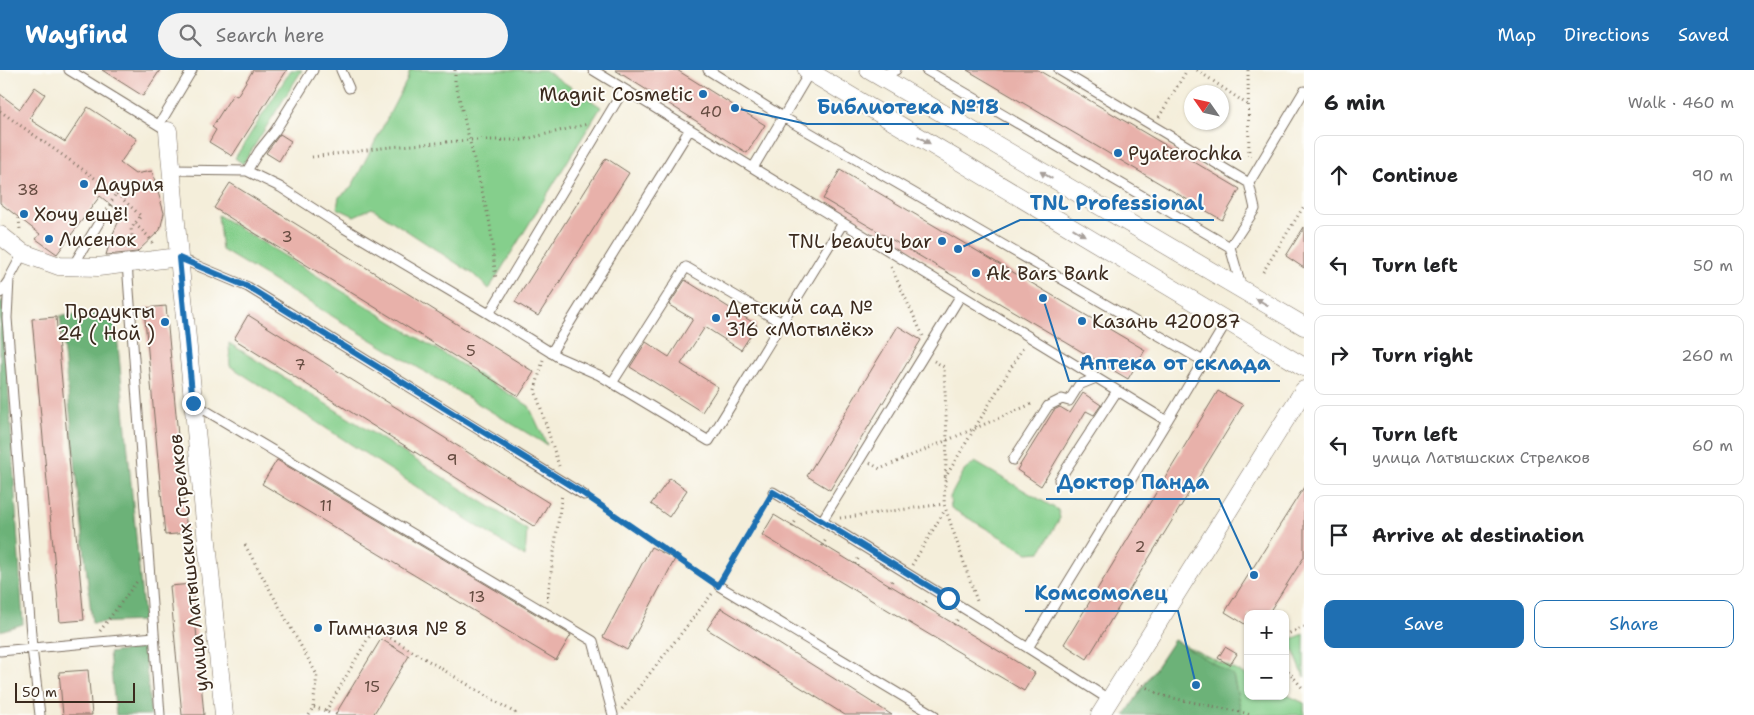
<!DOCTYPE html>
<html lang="en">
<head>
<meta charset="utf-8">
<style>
	:root { --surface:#fff; --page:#f2f2f2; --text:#202124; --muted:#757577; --line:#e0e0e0; --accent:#1f6fb2 }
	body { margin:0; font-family:"Shantell Sans",sans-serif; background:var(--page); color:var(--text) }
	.controls { position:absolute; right:15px; bottom:15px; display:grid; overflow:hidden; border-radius:10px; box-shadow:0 1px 4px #0004 }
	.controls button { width:45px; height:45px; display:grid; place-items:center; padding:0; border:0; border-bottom:1px solid var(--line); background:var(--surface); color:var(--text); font:25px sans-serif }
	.compass { position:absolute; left:1184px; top:15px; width:45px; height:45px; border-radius:50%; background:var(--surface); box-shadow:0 1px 4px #0004; rotate:304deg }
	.scale { position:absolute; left:15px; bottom:12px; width:120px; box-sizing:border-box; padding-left:5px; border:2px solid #3b2a1e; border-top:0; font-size:14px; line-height:18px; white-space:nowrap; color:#3b2a1e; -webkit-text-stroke:4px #fdfcf7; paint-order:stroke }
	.stop { position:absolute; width:15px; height:15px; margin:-11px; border:4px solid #1f6fb2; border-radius:50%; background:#fff }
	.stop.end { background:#1f6fb2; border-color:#fff; box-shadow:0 1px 5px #0008 }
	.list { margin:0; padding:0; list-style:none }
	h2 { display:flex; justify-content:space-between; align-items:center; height:65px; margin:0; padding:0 20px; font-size:21px }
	h2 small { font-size:16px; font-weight:400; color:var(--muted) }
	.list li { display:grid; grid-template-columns:32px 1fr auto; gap:15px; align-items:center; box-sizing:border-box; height:80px; margin:0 10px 10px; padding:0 10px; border:1px solid var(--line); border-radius:10px }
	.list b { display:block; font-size:19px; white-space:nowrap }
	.list p { margin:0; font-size:16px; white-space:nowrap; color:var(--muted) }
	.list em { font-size:16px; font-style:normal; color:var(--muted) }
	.actions { display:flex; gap:10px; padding:15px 20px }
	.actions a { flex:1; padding:11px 0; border:1px solid var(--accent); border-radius:10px; text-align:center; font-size:18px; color:var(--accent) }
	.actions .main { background:var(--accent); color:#fff }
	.icon { flex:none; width:28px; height:28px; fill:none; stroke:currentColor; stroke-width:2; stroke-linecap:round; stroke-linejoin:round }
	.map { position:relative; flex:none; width:1304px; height:645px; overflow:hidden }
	header { display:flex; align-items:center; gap:30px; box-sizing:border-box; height:70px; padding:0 25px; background:var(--accent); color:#fff }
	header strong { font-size:24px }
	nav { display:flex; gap:28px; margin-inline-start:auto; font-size:18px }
	.search { width:350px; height:45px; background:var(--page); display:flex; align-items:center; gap:12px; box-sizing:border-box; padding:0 18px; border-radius:28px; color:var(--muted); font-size:19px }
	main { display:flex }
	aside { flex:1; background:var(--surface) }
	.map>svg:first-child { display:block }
	.green { fill:#85cf8c; stroke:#607c55 }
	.forest { fill:#6cb278; stroke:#546e4b }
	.building { fill:#e8b1aa }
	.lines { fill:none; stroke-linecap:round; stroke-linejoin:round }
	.lane-casing { stroke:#7c6f60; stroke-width:11 }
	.street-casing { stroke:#7c6f60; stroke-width:19 }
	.path { stroke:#7c6f60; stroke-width:3; stroke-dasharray:1 4; stroke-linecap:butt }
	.lane { stroke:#fff; stroke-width:9 }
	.street { stroke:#fff; stroke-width:18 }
	.oneway { fill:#a79f9a }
	.route { stroke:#1f6fb2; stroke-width:6 }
	.poi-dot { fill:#1f6fb2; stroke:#fdfcf7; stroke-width:2 }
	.labels { text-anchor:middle; stroke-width:4; stroke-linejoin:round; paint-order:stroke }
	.number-label { font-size:16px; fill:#664c41 }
	.poi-label { font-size:19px; fill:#3b2a1e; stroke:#fdfcf7; text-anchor:start }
	.street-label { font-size:19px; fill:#3b2a1e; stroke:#fdfcf7 }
	.leader { fill:none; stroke:#1f6fb2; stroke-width:2 }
	.callout-dot { fill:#1f6fb2; stroke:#fdfcf7; stroke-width:2 }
	.callout-label { font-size:20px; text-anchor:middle; font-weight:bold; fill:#1f6fb2; stroke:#fdfcf7; stroke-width:4; stroke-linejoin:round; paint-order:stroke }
</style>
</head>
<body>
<header>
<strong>Wayfind</strong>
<div class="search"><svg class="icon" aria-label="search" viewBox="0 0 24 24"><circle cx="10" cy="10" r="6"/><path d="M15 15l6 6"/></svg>Search here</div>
<nav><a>Map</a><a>Directions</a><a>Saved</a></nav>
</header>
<main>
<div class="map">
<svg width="1304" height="645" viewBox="0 0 1304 645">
	<rect width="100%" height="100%" fill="#fdfcf7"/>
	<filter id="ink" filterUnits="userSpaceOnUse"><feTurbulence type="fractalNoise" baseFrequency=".02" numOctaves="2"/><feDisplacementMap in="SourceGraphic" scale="10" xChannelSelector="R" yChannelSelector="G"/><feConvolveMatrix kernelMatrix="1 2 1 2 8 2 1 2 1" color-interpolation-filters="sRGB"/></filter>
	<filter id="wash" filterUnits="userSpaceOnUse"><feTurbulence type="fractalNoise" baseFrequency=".0096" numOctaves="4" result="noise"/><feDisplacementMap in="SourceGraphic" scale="20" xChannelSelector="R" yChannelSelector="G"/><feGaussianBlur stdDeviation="1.12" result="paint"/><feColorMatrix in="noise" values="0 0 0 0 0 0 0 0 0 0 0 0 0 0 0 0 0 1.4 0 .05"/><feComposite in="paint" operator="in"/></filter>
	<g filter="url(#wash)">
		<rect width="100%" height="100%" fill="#f4eeda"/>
		<path class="green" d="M291 0H302L243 94 235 88Z
			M410 0H545L601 37 489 219 473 204 372 138 354 146 337 138 339 127 351 118 407 10Z
			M218 145 529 336 547 375 222 180Z
			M229 273 527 460 525 487 230 296Z
			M975 392 1058 440 1060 448 1040 482 1028 483 951 438 950 427 964 401Z
			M1304 564V607L1289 570Z
			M1174 570 1248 606V626H1285V624L1304 633V645H1155L1138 624Z"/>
		<path class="forest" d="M3 229 23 554 0 561V234Z
			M115 243 144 551 92 553 60 246Z
			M1174 570 1233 605 1242 645H1125Z
			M144 578 151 645H116L109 583Z"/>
		<g id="blocks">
			<path class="building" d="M102 0H160L143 26Z
				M253 0H287L232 86 209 72 216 60 212 57 233 24 237 26Z
				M615 0H677L765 55 747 83Z
				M967 0H1038L1240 119 1222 150Z
				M35 17 45 24 30 47 33 50 32 51 65 72 88 37 137 69 120 93 135 104 152 101 164 143 160 160 137 182 106 185 111 168 122 144 100 126 57 184 36 169 40 164 0 133V24L20 39Z
				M280 64 291 71 279 91 266 83Z
				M606 88 629 103 538 246 515 232Z
				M840 100 1145 280 1128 309 823 129Z
				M230 113 534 302 519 326 214 138Z
				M1304 157V198L1286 186Z
				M685 210 757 255 741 280 705 257 681 294 718 317 702 342 630 297 646 272 669 287 693 249 669 235Z
				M166 236 187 463 165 465 144 238Z
				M248 245 549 433 535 457 234 269Z
				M56 247 84 550 60 552 32 249Z
				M898 256 921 270 830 420 807 406Z
				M1218 321 1243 335 1087 589 1064 574Z
				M1083 323 1101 335 1094 345 1086 341 1041 416 1017 400 1054 340 1060 337 1070 343Z
				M277 390 571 565 556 590 262 414Z
				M670 408 687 420 669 447 651 434Z
				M1304 417V487L1268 544H1248V556L1225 542Z
				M774 445 1035 603 1024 621 762 465Z
				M651 477 675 489 627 580 603 567Z
				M192 514 204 645H182L175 572 170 516Z
				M721 538 768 567 892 645H845L707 559Z
				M381 569 409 586 373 645H335Z
				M1225 577 1237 584 1230 595 1218 588Z
				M88 600 92 645H63L59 602Z"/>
		</g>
	</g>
	<g filter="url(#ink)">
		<use href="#blocks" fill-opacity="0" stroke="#7c6f60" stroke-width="1"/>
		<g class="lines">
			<g class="lane-casing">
				<path id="lane" d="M69 0 168 61
					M313 0 275 61 259 81 247 101 280 117 342 157 489 244 624 19
					M341 0 349 18
					M593 0 1167 351 1227 251
					M708 0 783 47 1203 291
					M926 0 1230 177
					M1059 0 1249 113
					M880 6 896 0
					M159 55 192 0
					M753 98 811 0
					M171 100 247 101
					M23 183 9 209 7 248 32 578 40 645
					M179 188 248 217 584 425
					M127 193 160 645
					M73 196 101 149
					M1242 219 1230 177 1255 139 1249 113 1304 21
					M0 223 9 210
					M961 225 822 451 1028 578 1167 351
					M489 244 558 287 599 305 709 371 843 153
					M551 283 690 59
					M612 313 686 197 782 253
					M193 333 593 571 613 645
					M1013 390 1048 336 1062 329 1069 331 1079 315 1096 308
					M1059 410 1117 321
					M773 422 822 451
					M719 516 934 645
					M1028 578 1110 630
					M0 581 154 567"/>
			</g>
			<g class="street-casing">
				<path id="street" d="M807 0 1304 297
					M869 0 1304 256
					M168 61 179 187 224 645
					M0 165 23 183 59 196 98 197 179 187
					M1100 645 1304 320"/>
			</g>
			<path class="path" d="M455 0V11L490 154 496 210
				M1197 0 1248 35
				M1248 0 1249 89
				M0 41 116 123 107 140
				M1159 47 1187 0
				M312 87 390 77 470 70H522L588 54
				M19 148 20 160
				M135 154 149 167 154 176
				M100 172 119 174 132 166 131 158 141 146 116 123
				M891 197 923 266
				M1263 202 1304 136
				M543 290 535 320 559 396
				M934 291 944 297 947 370 944 434 978 534
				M870 393 880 399 1034 333
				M945 408 1024 276
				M593 430 710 510
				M840 448 944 434
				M792 457 797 449
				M245 475 317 605 313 637
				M822 476 827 468
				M855 494 860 486
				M912 495 945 440
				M724 506 767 431
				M889 516 894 508
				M547 532 562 424
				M923 536 928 529
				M954 555 959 547
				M100 561 138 510
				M1285 565 1304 557
				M1285 597 1304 620
				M1138 613 1163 626 1245 643 1250 645
				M622 639 712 524
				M326 641 374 558 515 643 514 645
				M309 645 313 637 326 641 332 645"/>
			<use href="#lane" class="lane"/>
			<use href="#street" class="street"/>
		</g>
		<defs><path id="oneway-solid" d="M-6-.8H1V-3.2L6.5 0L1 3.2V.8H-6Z" transform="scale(1.25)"/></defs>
		<g class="oneway">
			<use href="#oneway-solid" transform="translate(924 70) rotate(31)"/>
			<use href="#oneway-solid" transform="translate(1046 105) rotate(-149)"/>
			<use href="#oneway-solid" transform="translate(1079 162) rotate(31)"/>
			<use href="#oneway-solid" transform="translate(1262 232) rotate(-150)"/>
		</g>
	</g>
	<g class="lines" filter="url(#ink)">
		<path class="route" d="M193 333 179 188 248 217 584 424 718 516 773 422 822 451 948 528"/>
	</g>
	<g class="poi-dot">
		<circle cx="703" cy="24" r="5"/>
		<circle cx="1118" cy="83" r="5"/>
		<circle cx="84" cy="114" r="5"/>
		<circle cx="24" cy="144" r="5"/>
		<circle cx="49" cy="169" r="5"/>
		<circle cx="942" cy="171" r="5"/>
		<circle cx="976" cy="203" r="5"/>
		<circle cx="716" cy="248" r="5"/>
		<circle cx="1082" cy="251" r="5"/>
		<circle cx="165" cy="252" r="5"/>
		<circle cx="318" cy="558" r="5"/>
	</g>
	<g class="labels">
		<g class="number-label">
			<text x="711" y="47">40</text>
			<text x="28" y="125">38</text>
			<text x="287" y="172">3</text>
			<text x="471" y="286">5</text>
			<text x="300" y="300">7</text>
			<text x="452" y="395">9</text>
			<text x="326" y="441">11</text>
			<text x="1140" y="482">2</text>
			<text x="477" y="532">13</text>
			<text x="372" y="622">15</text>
		</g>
		<g class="poi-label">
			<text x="693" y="31" text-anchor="end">Magnit Cosmetic</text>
			<text x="1128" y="90">Pyaterochka</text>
			<text x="94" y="121">Даурия</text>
			<text x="34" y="151">Хочу ещё!</text>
			<text x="59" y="176">Лисенок</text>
			<text x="932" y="178" text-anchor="end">TNL beauty bar</text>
			<text x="986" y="210">Ak Bars Bank</text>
			<text x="726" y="244">Детский сад №<tspan x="726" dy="22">316 «Мотылёк»</tspan></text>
			<text x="155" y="248" text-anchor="end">Продукты<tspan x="155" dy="22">24 ( Ной )</tspan></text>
			<text x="1092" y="258">Казань 420087</text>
			<text x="328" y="565">Гимназия № 8</text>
		</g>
		<g class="street-label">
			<text transform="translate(188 493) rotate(-96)" y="7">улица Латышских Стрелков</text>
		</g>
	</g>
	<path class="leader" d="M735 38L807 54H1009M958 179L1020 150H1214M1043 228L1069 311H1280M1254 505L1219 429H1046M1196 615L1178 541H1025"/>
	<g class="callout-dot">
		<circle cx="735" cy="38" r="5"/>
		<circle cx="958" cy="179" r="5"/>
		<circle cx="1043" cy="228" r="5"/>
		<circle cx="1254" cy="505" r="5"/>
		<circle cx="1196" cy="615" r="5"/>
	</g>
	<g class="callout-label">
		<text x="908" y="44">Библиотека №18</text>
		<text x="1117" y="140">TNL Professional</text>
		<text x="1175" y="300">Аптека от склада</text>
		<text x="1133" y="419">Доктор Панда</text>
		<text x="1101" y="530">Комсомолец</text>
	</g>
</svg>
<div class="controls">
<button>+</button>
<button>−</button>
</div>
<svg class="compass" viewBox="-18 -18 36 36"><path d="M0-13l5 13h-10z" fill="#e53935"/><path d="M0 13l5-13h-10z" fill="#757577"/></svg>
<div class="scale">50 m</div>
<div class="stop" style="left:948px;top:528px"></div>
<div class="stop end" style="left:193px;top:333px"></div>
</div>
<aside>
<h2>6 min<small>Walk · 460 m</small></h2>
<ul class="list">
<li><svg class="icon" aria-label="ahead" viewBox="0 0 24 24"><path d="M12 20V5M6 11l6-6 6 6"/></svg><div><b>Continue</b></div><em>90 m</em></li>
<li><svg class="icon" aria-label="left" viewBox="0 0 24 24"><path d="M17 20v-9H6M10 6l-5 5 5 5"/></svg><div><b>Turn left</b></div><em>50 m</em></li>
<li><svg class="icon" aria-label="right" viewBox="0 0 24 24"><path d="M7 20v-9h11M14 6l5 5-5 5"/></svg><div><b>Turn right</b></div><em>260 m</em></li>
<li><svg class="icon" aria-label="left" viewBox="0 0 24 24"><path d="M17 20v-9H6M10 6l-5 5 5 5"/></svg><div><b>Turn left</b><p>улица Латышских Стрелков</p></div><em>60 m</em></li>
<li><svg class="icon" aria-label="arrive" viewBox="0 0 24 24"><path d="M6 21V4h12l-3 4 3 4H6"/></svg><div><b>Arrive at destination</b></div></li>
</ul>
<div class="actions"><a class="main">Save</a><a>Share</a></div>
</aside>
</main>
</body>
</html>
